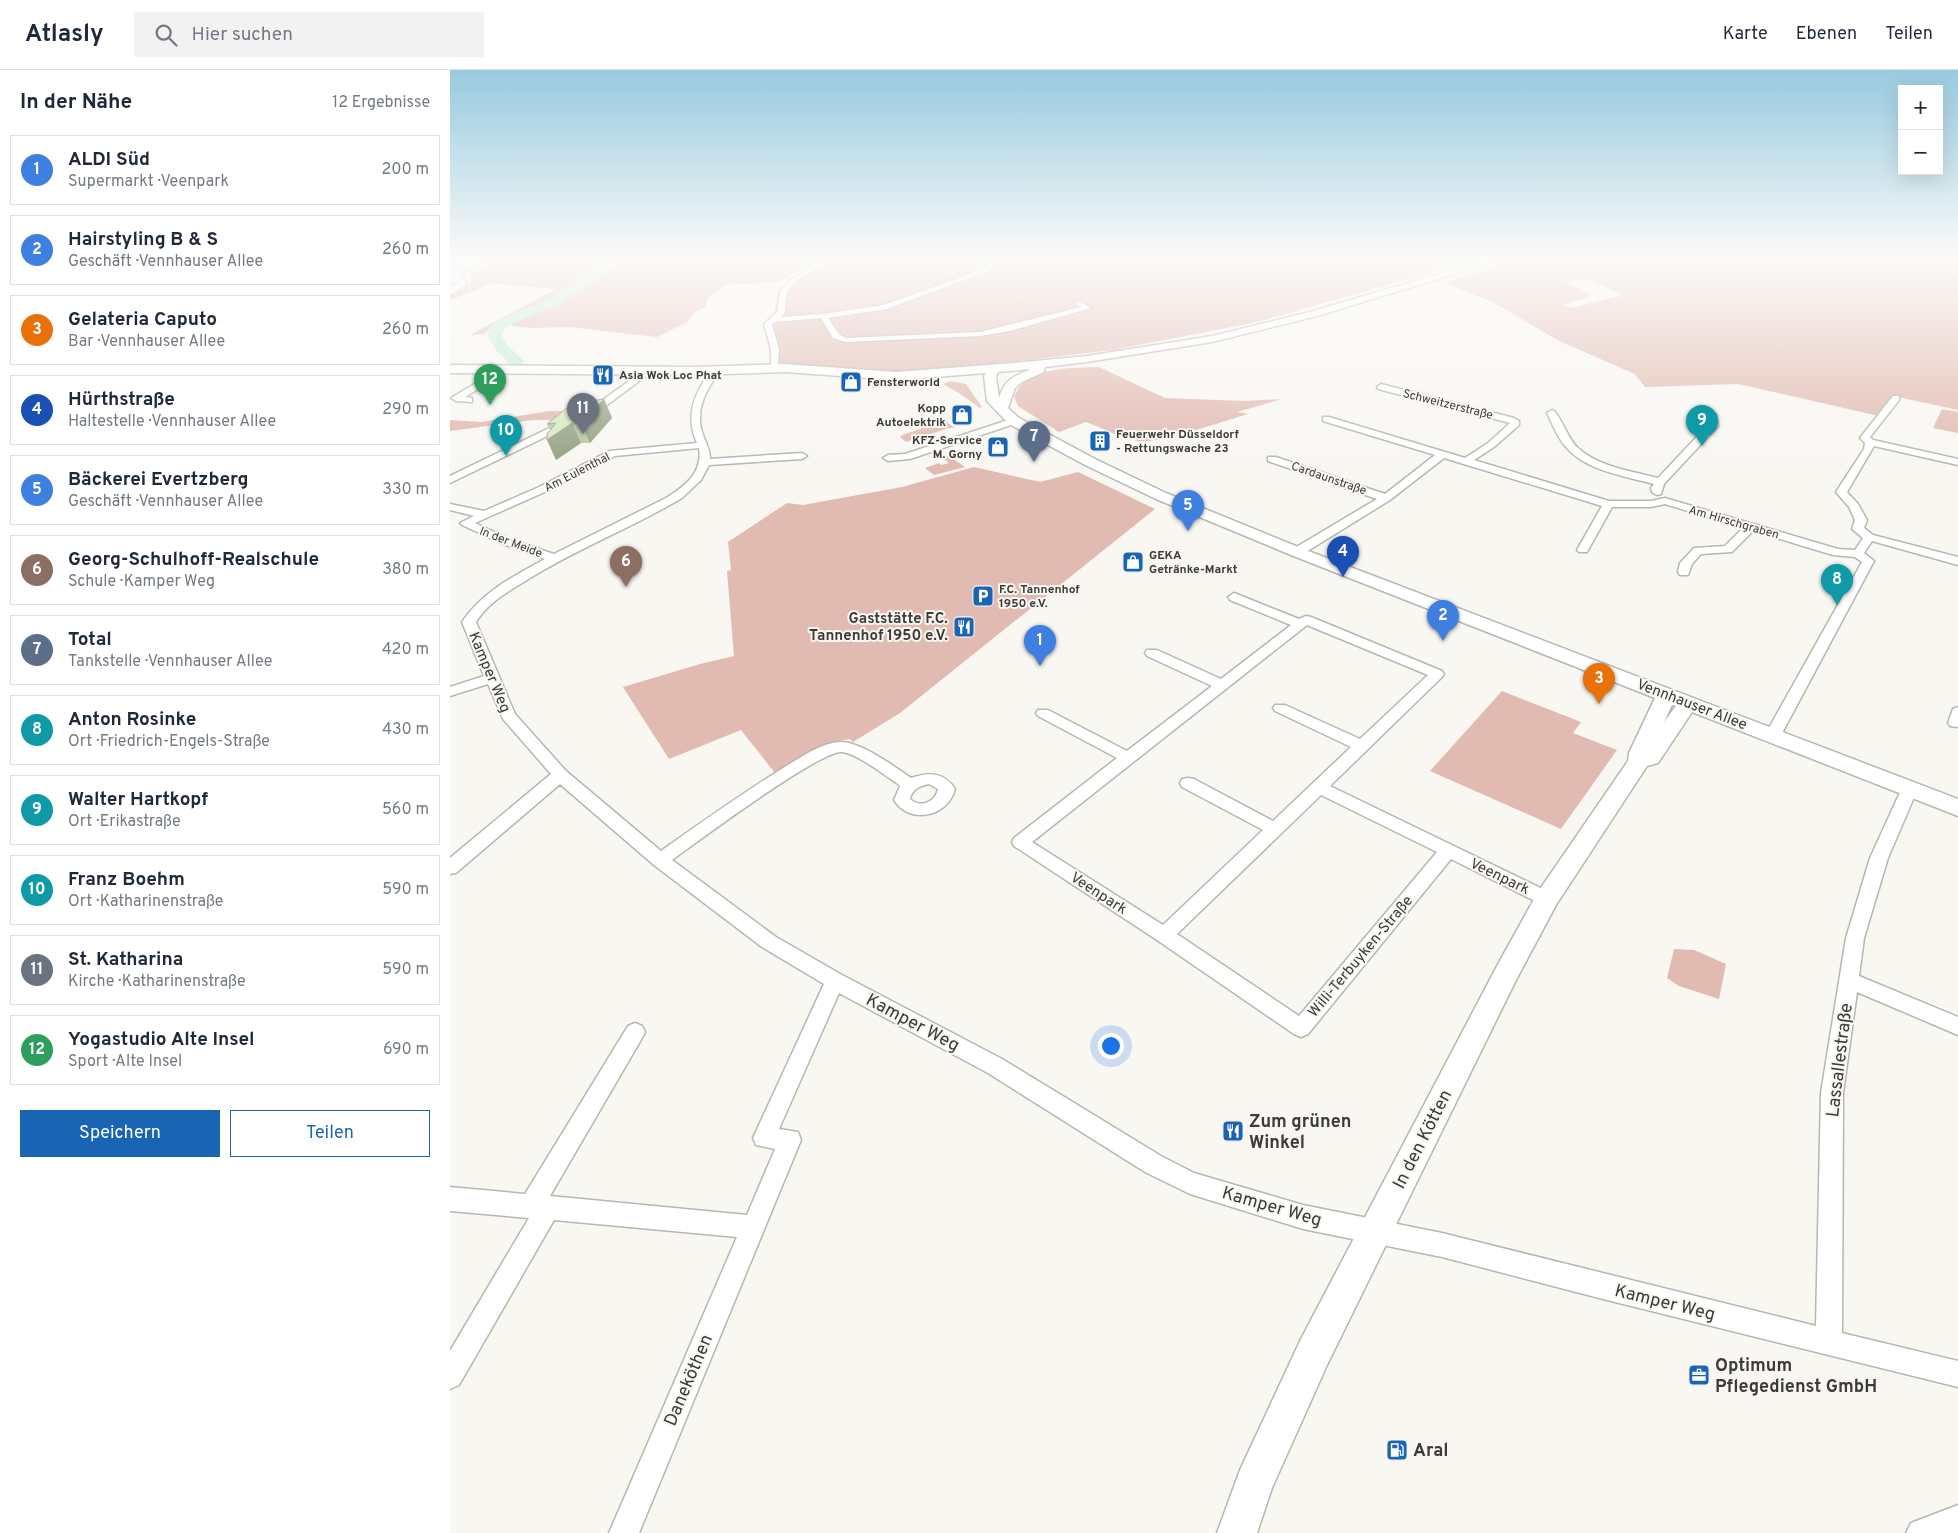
<!DOCTYPE html>
<html lang="de">
<head>
<meta charset="utf-8">
<style>
	:root { --surface:#fff; --page:#f2f2f3; --text:#1f2937; --muted:#747a83; --line:#e0e1e3; --accent:#1964b3 }
	body { margin:0; font-family:Overpass,sans-serif; background:var(--page); color:var(--text) }
	.controls { position:absolute; right:15px; top:15px; display:grid; overflow:hidden; border-radius:0px; box-shadow:0 5px 20px #0002 }
	.controls button { width:45px; height:45px; display:grid; place-items:center; padding:0; border:0; border-bottom:1px solid var(--line); background:var(--surface); color:var(--text); font:25px sans-serif }
	.you { position:absolute; left:660px; top:975px; width:18px; height:18px; margin:-12px; border:4px solid #fff; border-radius:50%; background:#1a73e8; box-shadow:0 0 0 8px #1a73e833 }
	.badge { display:grid; place-items:center; width:32px; height:32px; border-radius:50%; background:var(--accent); color:#fff; font-size:16px; font-weight:700 }
	.pin { position:absolute; translate:-50% -41px; filter:drop-shadow(0 1px 2px #0008) }
	.pin::after { content:''; position:absolute; top:26px; width:18px; height:15px; background:inherit; clip-path:polygon(0 0,100% 0,50% 100%) }
	.list { margin:0; padding:0; list-style:none }
	h2 { display:flex; justify-content:space-between; align-items:center; height:65px; margin:0; padding:0 20px; font-size:21px }
	h2 small { font-size:16px; font-weight:400; color:var(--muted) }
	.list li { display:grid; grid-template-columns:32px 1fr auto; gap:15px; align-items:center; box-sizing:border-box; height:70px; margin:0 10px 10px; padding:0 10px; border:1px solid var(--line); border-radius:0px }
	.list b { display:block; font-size:19px; white-space:nowrap }
	.list p { margin:0; font-size:16px; white-space:nowrap; color:var(--muted) }
	.list em { font-size:16px; font-style:normal; color:var(--muted) }
	.actions { display:flex; gap:10px; padding:15px 20px }
	.actions a { flex:1; padding:11px 0; border:1px solid var(--accent); border-radius:0px; text-align:center; font-size:18px; color:var(--accent) }
	.actions .main { background:var(--accent); color:#fff }
	.icon { flex:none; width:28px; height:28px; fill:none; stroke:currentColor; stroke-width:2; stroke-linecap:round; stroke-linejoin:round }
	.map { position:relative; flex:none; width:1508px; height:1463px; overflow:hidden }
	header { display:flex; align-items:center; gap:30px; box-sizing:border-box; height:70px; padding:0 25px; background:var(--surface); border-bottom:1px solid var(--line) }
	header strong { font-size:24px }
	nav { display:flex; gap:28px; margin-inline-start:auto; font-size:18px }
	.search { width:350px; height:45px; background:var(--page); display:flex; align-items:center; gap:12px; box-sizing:border-box; padding:0 18px; border-radius:0px; color:var(--muted); font-size:19px }
	main { display:flex }
	aside { flex:1; background:var(--surface) }
	.map>svg:first-child { display:block }
	.green { fill:#e1bab1; fill-rule:evenodd }
	.lines { fill:none; stroke-linecap:round; stroke-linejoin:round }
	.river { fill:#bfebd1; fill-rule:evenodd }
	.minor-casing { stroke:#b7b6b0; stroke-width:3 }
	.secondary-casing { stroke:#b7b6b0; stroke-width:3 }
	.minor { fill:#fff; fill-rule:evenodd }
	.secondary { fill:#fff; fill-rule:evenodd }
	.rail { stroke:#9b9996; stroke-width:2; stroke-dasharray:3 2; stroke-linecap:butt }
	.secondary-bridge-casing { stroke:#b7b6b0; stroke-width:11; stroke-linecap:butt }
	.secondary-bridge { stroke:#fff; stroke-width:10 }
	.wall { fill:#b9c8a5 }
	.shaded-wall { fill:#96a386 }
	.building { fill:#d7e9c0; stroke:#96a386 }
	.labels { text-anchor:middle; stroke-width:4; stroke-linejoin:round; paint-order:stroke }
	.far-poi-label { font-size:12px; font-weight:bold; fill:#3c3b39; stroke:#f9f7f2; text-anchor:start }
	.far-street-label { font-size:12px; fill:#3c3b39; stroke:#f9f7f2 }
	.poi-label { font-size:15px; font-weight:bold; fill:#3c3b39; stroke:#f9f7f2; text-anchor:end }
	.street-label { font-size:15px; fill:#3c3b39; stroke:#f9f7f2 }
	.near-street-label { font-size:18px; fill:#3c3b39; stroke:#f9f7f2 }
	.near-poi-label { font-size:18px; font-weight:bold; fill:#3c3b39; stroke:#f9f7f2; text-anchor:start }
</style>
</head>
<body>
<header>
<strong>Atlasly</strong>
<div class="search"><svg class="icon" aria-label="search" viewBox="0 0 24 24"><circle cx="10" cy="10" r="6"/><path d="M15 15l6 6"/></svg>Hier suchen</div>
<nav><a>Karte</a><a>Ebenen</a><a>Teilen</a></nav>
</header>
<main>
<aside>
<h2>In der Nähe<small>12 Ergebnisse</small></h2>
<ul class="list">
<li><span class="badge" style="background:#3f7fe0">1</span><div><b>ALDI Süd</b><p>Supermarkt · Veenpark</p></div><em>200 m</em></li>
<li><span class="badge" style="background:#3f7fe0">2</span><div><b>Hairstyling B &amp; S</b><p>Geschäft · Vennhauser Allee</p></div><em>260 m</em></li>
<li><span class="badge" style="background:#e8710a">3</span><div><b>Gelateria Caputo</b><p>Bar · Vennhauser Allee</p></div><em>260 m</em></li>
<li><span class="badge" style="background:#1a4fb4">4</span><div><b>Hürthstraße</b><p>Haltestelle · Vennhauser Allee</p></div><em>290 m</em></li>
<li><span class="badge" style="background:#3f7fe0">5</span><div><b>Bäckerei Evertzberg</b><p>Geschäft · Vennhauser Allee</p></div><em>330 m</em></li>
<li><span class="badge" style="background:#8d6e63">6</span><div><b>Georg-Schulhoff-Realschule</b><p>Schule · Kamper Weg</p></div><em>380 m</em></li>
<li><span class="badge" style="background:#5c6f8a">7</span><div><b>Total</b><p>Tankstelle · Vennhauser Allee</p></div><em>420 m</em></li>
<li><span class="badge" style="background:#0f9aa8">8</span><div><b>Anton Rosinke</b><p>Ort · Friedrich-Engels-Straße</p></div><em>430 m</em></li>
<li><span class="badge" style="background:#0f9aa8">9</span><div><b>Walter Hartkopf</b><p>Ort · Erikastraße</p></div><em>560 m</em></li>
<li><span class="badge" style="background:#0f9aa8">10</span><div><b>Franz Boehm</b><p>Ort · Katharinenstraße</p></div><em>590 m</em></li>
<li><span class="badge" style="background:#6b7280">11</span><div><b>St. Katharina</b><p>Kirche · Katharinenstraße</p></div><em>590 m</em></li>
<li><span class="badge" style="background:#2e9e5b">12</span><div><b>Yogastudio Alte Insel</b><p>Sport · Alte Insel</p></div><em>690 m</em></li>
</ul>
<div class="actions"><a class="main">Speichern</a><a>Teilen</a></div>
</aside>
<div class="map">
<svg width="1508" height="1463" viewBox="0 0 1508 1463">
	<rect width="100%" height="100%" fill="#f9f7f2"/>
	<path class="green" d="M54 189H157L148 193C146 196 145 200 142 203 134 208 123 209 120 220 93 237 56 241 34 264L20 265 106 219 40 213 27 220 0 230V224L20 214 22 206 17 204Z
		M174 189H366L343 205 328 212 275 215 258 228 255 237 244 243 237 252 207 267 119 257 82 258 62 256 63 253 112 232Z
		M374 189H1029L807 252 663 280 559 292 560 294 459 303 330 295 324 252 327 224 350 204Z
		M1066 189H1508V340L1443 326 1429 346 1288 314 1195 317 1185 304 1109 271 1043 232 994 213ZM1138 209 1172 225 1122 238 1113 235 1138 227 1140 224 1115 212Z
		M649 297 715 328 794 331 832 329 787 342 798 344C773 351 711 374 688 371 672 369 651 357 636 352L609 362 568 336 564 327C575 296 622 298 649 297Z
		M500 311 516 314 532 337 530 338 509 323 493 314Z
		M1492 339 1508 342V363L1483 358Z
		M99 341H139L111 350H83L0 361V350L31 352Z
		M495 351 505 358H499L456 372 450 367 452 365Z
		M499 386 515 397 484 405 475 398 489 393 491 395 499 393 493 388Z
		M524 397 590 412 628 402 705 439 450 643 403 672 400 669C372 672 349 688 325 703L291 660 219 689 173 617 250 594 284 586 277 501 281 500 278 472 337 433 353 435 452 417Z
		M1052 621 1131 652 1123 663 1167 680 1111 759 980 701Z
		M1224 879 1244 880 1276 894 1269 929 1229 916 1217 908Z"/>
	<g class="lines">
		<path class="river" d="M154 189H168L159 196 156 203 109 235 72 249 54 259 52 266 57 275 74 291 71 300H59L57 297 58 292 46 280 38 266 40 257 48 250 99 229 146 198 149 191Z"/>
		<g class="minor-casing">
			<path id="minor" d="M371 189H378C367 200 346 207 338 221 333 230 339 240 331 247L373 244 433 235 529 201 541 193 543 189H549L546 195 533 203 437 239 378 248 389 264 396 268 530 262 631 237 626 234 630 232 641 238 560 261 530 266 395 272 383 268 371 248 325 252 322 255 329 279 328 298 321 300V279L314 254 327 242 331 219 344 208Z
				M53 297 56 298V302L15 327 22 328V332L6 331 1 328Z
				M267 297 271 300C257 318 245 338 252 362 255 372 260 378 260 389L352 383 357 386 352 389 259 395 251 410 232 428C180 459 123 480 72 513 54 524 37 534 26 552L65 644 116 701 211 781C252 752 294 722 338 695 353 686 372 673 390 672 410 671 445 697 461 708 479 702 494 702 505 719 498 747 459 755 444 730L450 716 448 714C434 705 408 684 392 682 370 680 247 772 222 790L326 867 392 905 552 989 711 1086 744 1103 853 1135 992 1163 1366 1256 1371 1023 1396 868 1420 788 1452 718 1454 714 1460 713 1466 714 1468 718 1438 788 1414 868 1409 906 1508 947V965L1407 922 1393 1023 1392 1263 1508 1291V1317L1153 1229 992 1187 853 1159 740 1124 695 1102 538 1003 389 923 329 1059 348 1062 351 1070 189 1463H159L287 1167 104 1150 9 1315 0 1319V1281L79 1148 0 1141V1117L75 1124 178 956 185 953 192 956 195 962 192 968 100 1126 297 1145 325 1079 306 1075 303 1068 374 914 312 877 204 795 110 714 6 803 0 804V788L101 704 53 649 38 614 0 626V617L34 606 12 552C32 522 64 506 95 489L53 474 12 455 10 453 24 446 0 440V434L34 441 89 417 159 381 247 373C234 345 245 320 264 298ZM249 378C253 403 235 416 216 428L104 484 61 470 25 453 97 421 165 386ZM479 714 488 719C485 733 470 738 460 729 462 719 470 716 479 714Z
				M197 298 200 299V303L149 341 0 413V406L143 337Z
				M931 314 1064 348 1069 351V355L1044 377 1024 390 1159 431H1201L1215 428 1388 479 1405 480 1413 468 1402 459 1405 450 1399 437 1386 422 1414 379 1415 373 1410 368 1443 326H1449V330L1420 367 1423 370 1508 389V395L1424 376 1397 422 1408 434 1417 450 1414 458 1423 465 1508 487V495L1422 471 1414 483 1424 491 1331 665 1328 668H1318L1315 665 1412 492 1405 487 1383 485 1303 461 1282 482 1251 484 1242 494 1238 505H1230L1228 502 1230 493 1244 478 1275 476 1293 458 1215 434 1201 437H1162L1137 482H1129L1127 480 1152 436 994 388 940 430 851 485H843L841 482 843 479 927 429 818 391V387H826L935 424 985 385 873 351V347H879L1015 388 1038 373 1060 353 928 319 927 317Z
				M1102 340C1110 343 1118 370 1128 378 1149 397 1181 401 1208 408L1258 355 1260 344H1266L1268 356 1214 414 1211 424 1207 425 1202 422 1201 418 1204 414C1175 406 1136 401 1116 377 1107 367 1103 355 1097 343Z
				M564 348 569 351 567 353 460 389 438 391 433 388 438 385 455 384Z
				M784 523 849 549 856 546 861 547 992 601 994 604 992 607 880 716 1103 824 1106 829 1103 834 1097 836 1091 834 1001 789 858 964 851 967 844 964 707 870 564 776 562 772 564 768 667 688 588 646 586 643 588 640H598L677 681 762 616 697 586 695 583 697 580H707L771 609 841 555 780 530 778 527ZM857 555 978 605 910 669 835 635H825L823 638 825 641 901 677 823 751 744 709 738 708 732 709 730 713 732 717 813 760 713 855 582 772ZM871 725 987 782 849 946 727 864Z
				M1508 637V657L1500 656 1498 653 1503 639Z
				M1508 1435V1463H1456L1461 1453Z"/>
		</g>
		<g class="secondary-casing">
			<path id="secondary" d="M1039 189H1053L867 246 762 272 637 292 595 297 594 302 572 312 565 318 558 338 569 348 645 389 716 423 853 479 1508 729V746L1242 642 1208 693 1197 696 1106 835 1066 910 877 1295 822 1418 807 1463H767L790 1400 851 1269 1047 896 1088 822 1178 691 1179 683 1205 628 841 485 706 429 635 395 559 354 537 331 534 306 536 303 446 310 335 302 244 305 0 303V295L244 297 335 294 446 302 564 293 637 286 762 266 860 242ZM581 299C563 307 555 309 549 328L546 306 548 302ZM1222 635 1226 636 1214 652Z
				M7 205 13 208 17 214 0 225V218L7 213 2 208Z"/>
		</g>
		<use href="#minor" class="minor"/>
		<use href="#secondary" class="secondary"/>
		<path class="rail" d="M0 208 44 189"/>
		<g class="secondary-bridge-casing">
			<path id="secondary-bridge" d="M0 206 7 208"/>
		</g>
		<use href="#secondary-bridge" class="secondary-bridge"/>
	</g>
	<path class="wall" d="M154 329 162 348 140 373H131L106 390 100 360 97 354Z"/>
	<path class="shaded-wall" d="M154 329 162 348 140 373 131 353Z
		M122 353 131 373 106 390 97 370Z"/>
	<path class="building" d="M154 329 131 353H122L97 370V364L106 353 97 354 117 338 128 333Z"/>
	<linearGradient id="sky" x2="0" y2="1"><stop stop-color="#97cadf"/><stop offset="0.48" stop-color="#fcfbf9"/><stop offset="1" stop-color="#fcfbf9" stop-opacity="0"/></linearGradient>
	<rect width="1508" height="394" fill="url(#sky)"/>
	<defs>
		<g id="restaurant-square" transform="scale(1.125)"><rect x="-9" y="-9" width="18" height="18" rx="4" fill="#1964b3" stroke="#f9f7f2"/><path d="M-5-6h1v4h1v-4h1v4h1v-4h1v5L-1.5 .5V6h-2V.5L-5-1ZM5-6V6H3V1.5H1.5Q1.5-4 5-6Z" fill="#fff"/></g>
		<g id="shop-square" transform="scale(1.125)"><rect x="-9" y="-9" width="18" height="18" rx="4" fill="#1964b3" stroke="#f9f7f2"/><path d="M-5-2.5h2.3a2.7 3.5 0 0 1 5.4 0H5L5.5 6h-11ZM-1.5-2.5h3a1.5 2.3 0 0 0-3 0Z" fill="#fff"/></g>
		<g id="building-square" transform="scale(1.125)"><rect x="-9" y="-9" width="18" height="18" rx="4" fill="#1964b3" stroke="#f9f7f2"/><path d="M-4-6H4V6H1V3H-1V6H-4ZM-2.5-4.3h1.7v1.8h-1.7ZM.8-4.3h1.7v1.8H.8ZM-2.5-1h1.7V.8h-1.7ZM.8-1h1.7V.8H.8Z" fill="#fff"/></g>
		<g id="parking-square" transform="scale(1.125)"><rect x="-9" y="-9" width="18" height="18" rx="4" fill="#1964b3" stroke="#f9f7f2"/><path d="M-3.5-5.5H1a3.5 3.5 0 0 1 0 7H-1V5.5H-3.5ZM-1-3.4V-.6H.8a1.4 1.4 0 0 0 0-2.8Z" fill="#fff"/></g>
		<g id="office-square" transform="scale(1.125)"><rect x="-9" y="-9" width="18" height="18" rx="4" fill="#1964b3" stroke="#f9f7f2"/><path d="M-6-3h4V-5.5h4V-3h4V5H-6ZM-1-4.5V-3h2v-1.5ZM-6 0V1H6V0Z" fill="#fff"/></g>
		<g id="fuel-square" transform="scale(1.125)"><rect x="-9" y="-9" width="18" height="18" rx="4" fill="#1964b3" stroke="#f9f7f2"/><path d="M-5.5-6h7V0h2V4h1.3V-2.5L3-4.5l.8-.8L6-3V5H2.5V1h-1V6h-7ZM-4.2-4.7v3.2H.2V-4.7Z" fill="#fff"/></g>
	</defs>
	<g fill-rule="evenodd">
		<use href="#restaurant-square" x="153" y="305"/>
		<use href="#shop-square" x="401" y="312"/>
		<use href="#shop-square" x="512" y="345"/>
		<use href="#building-square" x="650" y="371"/>
		<use href="#shop-square" x="548" y="377"/>
		<use href="#shop-square" x="683" y="492"/>
		<use href="#parking-square" x="533" y="526"/>
		<use href="#restaurant-square" x="514" y="557"/>
		<use href="#restaurant-square" x="783" y="1061"/>
		<use href="#office-square" x="1249" y="1305"/>
		<use href="#fuel-square" x="947" y="1380"/>
	</g>
	<g class="labels">
		<g class="far-poi-label">
			<text x="169" y="309">Asia Wok Loc Phat</text>
			<text x="417" y="316">Fensterworld</text>
			<text x="496" y="342" text-anchor="end">Kopp<tspan x="496" dy="14">Autoelektrik</tspan></text>
			<text x="666" y="368">Feuerwehr Düsseldorf<tspan x="666" dy="14">- Rettungswache 23</tspan></text>
			<text x="532" y="374" text-anchor="end">KFZ-Service<tspan x="532" dy="14">M. Gorny</tspan></text>
			<text x="699" y="489">GEKA<tspan x="699" dy="14">Getränke-Markt</tspan></text>
			<text x="549" y="523">F.C. Tannenhof<tspan x="549" dy="14">1950 e.V.</tspan></text>
		</g>
		<g class="far-street-label">
			<text transform="translate(998 334) rotate(14)" y="4">Schweitzerstraße</text>
			<text transform="translate(127 402) rotate(-27)" y="4">Am Eulenthal</text>
			<text transform="translate(879 408) rotate(19)" y="4">Cardaunstraße</text>
			<text transform="translate(1284 452) rotate(16)" y="4">Am Hirschgraben</text>
			<text transform="translate(61 472) rotate(21)" y="4">In der Meide</text>
		</g>
		<g class="poi-label">
			<text x="498" y="553">Gaststätte F.C.<tspan x="498" dy="17">Tannenhof 1950 e.V.</tspan></text>
		</g>
		<g class="street-label">
			<text transform="translate(40 602) rotate(67)" y="5">Kamper Weg</text>
			<text transform="translate(1242 634) rotate(21)" y="5">Vennhauser Allee</text>
			<text transform="translate(1050 806) rotate(26)" y="5">Veenpark</text>
			<text transform="translate(649 823) rotate(33)" y="5">Veenpark</text>
			<text transform="translate(910 886) rotate(-50)" y="5">Willi-Terbuyken-Straße</text>
		</g>
		<g class="near-street-label">
			<text transform="translate(463 952) rotate(28)" y="6">Kamper Weg</text>
			<text transform="translate(1389 990) rotate(-83)" y="6">Lassallestraße</text>
			<text transform="translate(972 1069) rotate(-63)" y="6">In den Kötten</text>
			<text transform="translate(822 1136) rotate(16)" y="6">Kamper Weg</text>
			<text transform="translate(1215 1232) rotate(14)" y="6">Kamper Weg</text>
			<text transform="translate(238 1310) rotate(-67)" y="6">Daneköthen</text>
		</g>
		<g class="near-poi-label">
			<text x="799" y="1057">Zum grünen<tspan x="799" dy="21">Winkel</tspan></text>
			<text x="1265" y="1301">Optimum<tspan x="1265" dy="21">Pflegedienst GmbH</tspan></text>
			<text x="963" y="1386">Aral</text>
		</g>
	</g>
</svg>
<div class="controls">
<button>+</button>
<button>−</button>
</div>
<div class="you"></div>
<div class="pin badge" style="left:590px;top:596px;background:#3f7fe0">1</div>
<div class="pin badge" style="left:993px;top:571px;background:#3f7fe0">2</div>
<div class="pin badge" style="left:1149px;top:634px;background:#e8710a">3</div>
<div class="pin badge" style="left:893px;top:507px;background:#1a4fb4">4</div>
<div class="pin badge" style="left:738px;top:461px;background:#3f7fe0">5</div>
<div class="pin badge" style="left:176px;top:517px;background:#8d6e63">6</div>
<div class="pin badge" style="left:584px;top:392px;background:#5c6f8a">7</div>
<div class="pin badge" style="left:1387px;top:535px;background:#0f9aa8">8</div>
<div class="pin badge" style="left:1252px;top:376px;background:#0f9aa8">9</div>
<div class="pin badge" style="left:56px;top:386px;background:#0f9aa8">10</div>
<div class="pin badge" style="left:133px;top:364px;background:#6b7280">11</div>
<div class="pin badge" style="left:40px;top:335px;background:#2e9e5b">12</div>
</div>
</main>
</body>
</html>
